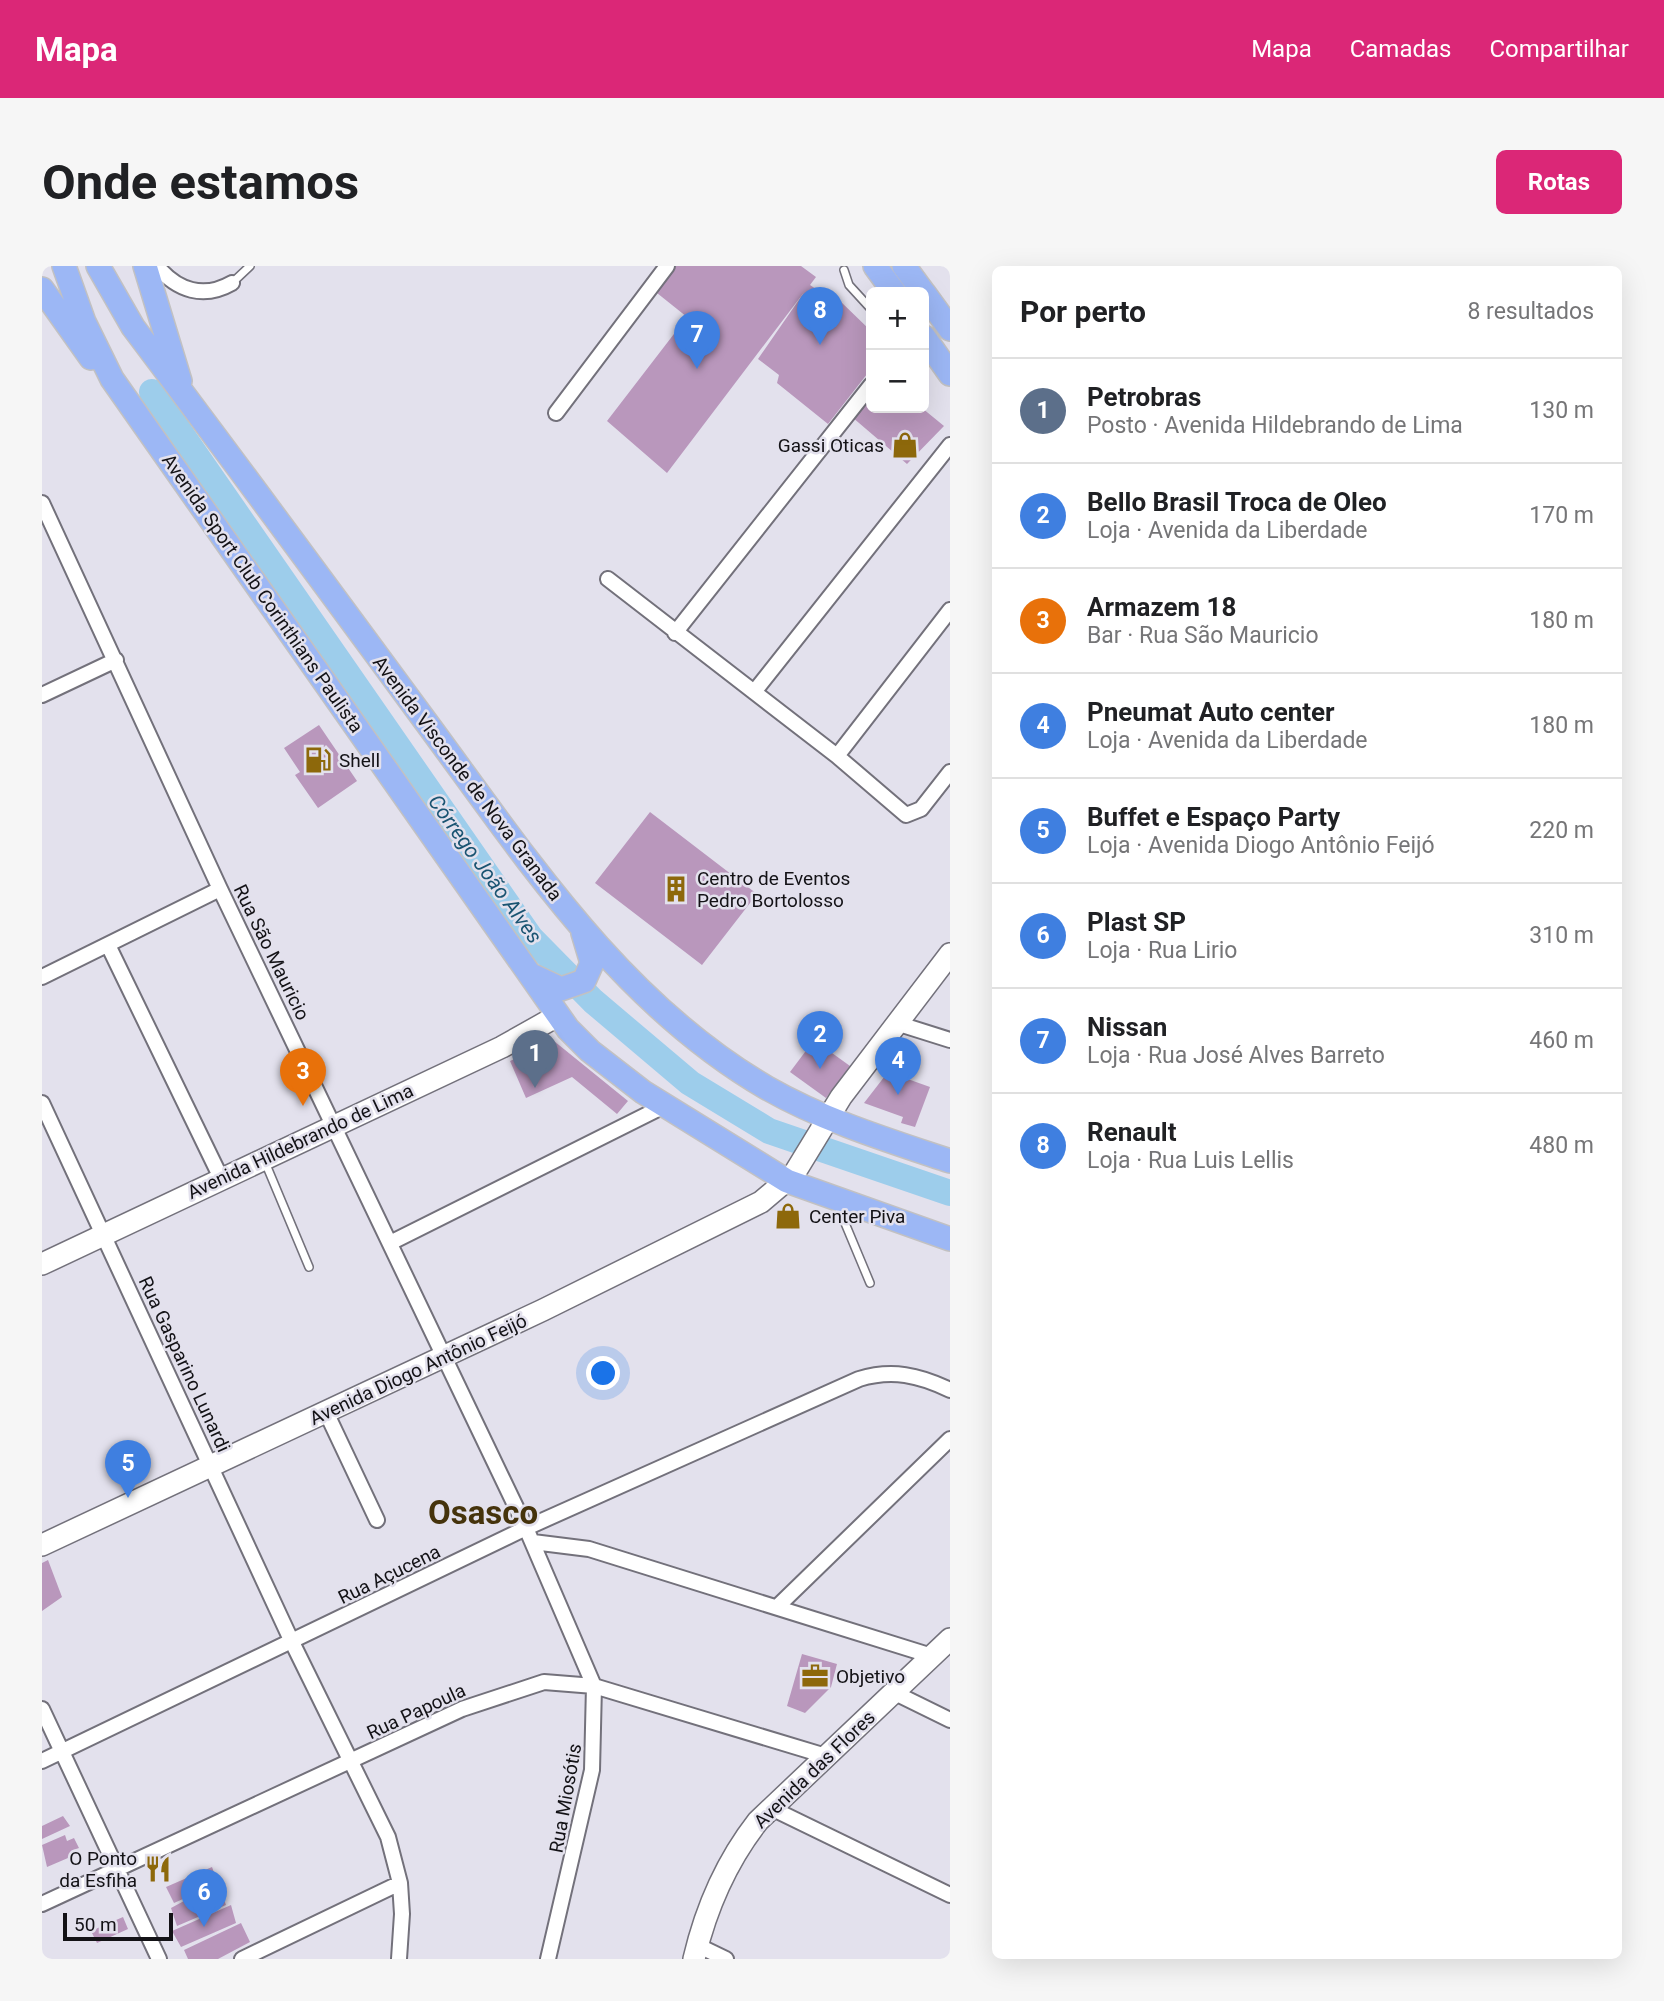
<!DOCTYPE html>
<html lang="pt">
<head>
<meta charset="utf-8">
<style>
	:root { --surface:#fff; --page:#f6f6f6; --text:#202124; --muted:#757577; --line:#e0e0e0; --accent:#db2777 }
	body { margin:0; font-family:Roboto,sans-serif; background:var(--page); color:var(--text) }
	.controls { position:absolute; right:21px; top:21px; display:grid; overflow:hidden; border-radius:10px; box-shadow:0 7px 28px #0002 }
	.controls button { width:63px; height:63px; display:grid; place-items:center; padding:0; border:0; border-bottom:2px solid var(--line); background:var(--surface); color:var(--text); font:35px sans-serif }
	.scale { position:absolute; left:21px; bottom:18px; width:110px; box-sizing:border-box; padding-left:7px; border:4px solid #131216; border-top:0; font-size:19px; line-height:24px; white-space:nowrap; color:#131216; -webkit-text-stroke:5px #e3e1ed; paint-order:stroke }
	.you { position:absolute; left:562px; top:1108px; width:24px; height:24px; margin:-18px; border:5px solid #fff; border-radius:50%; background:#1a73e8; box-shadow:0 0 0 10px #1a73e833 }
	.badge { display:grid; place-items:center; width:46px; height:46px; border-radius:50%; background:var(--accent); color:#fff; font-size:23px; font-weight:700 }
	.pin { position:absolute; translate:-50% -58px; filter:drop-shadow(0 2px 4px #0008) }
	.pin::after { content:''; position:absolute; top:37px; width:24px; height:21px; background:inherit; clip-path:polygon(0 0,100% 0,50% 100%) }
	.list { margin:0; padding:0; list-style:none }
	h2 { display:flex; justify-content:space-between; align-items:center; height:91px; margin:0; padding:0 28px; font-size:30px }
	h2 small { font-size:23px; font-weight:400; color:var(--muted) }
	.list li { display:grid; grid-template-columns:46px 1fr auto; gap:21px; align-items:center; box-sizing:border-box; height:105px; padding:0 28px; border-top:2px solid var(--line) }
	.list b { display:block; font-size:26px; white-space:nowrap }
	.list p { margin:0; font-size:23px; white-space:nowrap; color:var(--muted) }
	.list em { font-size:23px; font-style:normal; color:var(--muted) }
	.map { position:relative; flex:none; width:908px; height:1693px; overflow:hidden; border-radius:10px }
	header { display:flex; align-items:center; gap:42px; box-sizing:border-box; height:98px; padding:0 35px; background:var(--accent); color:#fff }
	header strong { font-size:33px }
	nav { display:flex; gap:38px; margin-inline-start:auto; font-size:24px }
	.intro { display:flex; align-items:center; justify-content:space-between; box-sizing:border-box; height:168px; padding:0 42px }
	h1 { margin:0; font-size:49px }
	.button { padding:18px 32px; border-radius:10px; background:var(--accent); color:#fff; font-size:24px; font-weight:700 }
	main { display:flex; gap:42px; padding:0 42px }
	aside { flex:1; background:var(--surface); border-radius:10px; box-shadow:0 7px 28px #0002 }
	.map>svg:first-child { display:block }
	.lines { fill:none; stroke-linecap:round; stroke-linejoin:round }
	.river { stroke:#9dcdeb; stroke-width:26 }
	.building { fill:#b997bc }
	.lane-casing { stroke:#73717b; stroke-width:10 }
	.street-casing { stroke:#73717b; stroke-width:18 }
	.secondary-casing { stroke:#73717b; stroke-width:24 }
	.primary-casing { stroke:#c2c1c2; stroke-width:26 }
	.lane { stroke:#fff; stroke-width:7 }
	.street { stroke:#fff; stroke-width:14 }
	.secondary { stroke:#fff; stroke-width:21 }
	.primary { stroke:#9cb7f5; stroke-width:23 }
	.labels { text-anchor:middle; stroke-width:5; stroke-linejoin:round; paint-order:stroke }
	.poi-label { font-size:19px; fill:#131216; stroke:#e3e1ed; text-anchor:start }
	.street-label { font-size:19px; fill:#131216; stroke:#e3e1ed }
	.water-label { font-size:21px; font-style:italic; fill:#1a5472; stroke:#e3e1ed }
	.town-label { font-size:33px; font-weight:bold; fill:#45330c; stroke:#e3e1ed }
</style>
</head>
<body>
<header>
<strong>Mapa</strong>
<nav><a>Mapa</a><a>Camadas</a><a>Compartilhar</a></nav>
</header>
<div class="intro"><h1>Onde estamos</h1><a class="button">Rotas</a></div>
<main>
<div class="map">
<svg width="908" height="1693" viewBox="0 0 908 1693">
	<rect width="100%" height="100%" fill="#e3e1ed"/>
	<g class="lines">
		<path class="river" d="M110 126 488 671 551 735 648 817 727 865 908 927"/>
	</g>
	<path class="building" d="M634 0H759L774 11 768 19 789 33 797 34 829 65V103L786 158 735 117 737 109 716 93 763 25 625 207 565 155 645 51 615 27Z
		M829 127V142H880L902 160 865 198 810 151Z
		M277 459 315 515 276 542 253 509 258 506 242 482Z
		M608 546 715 628 660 699 553 617Z
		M772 774 808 800 784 832 748 806Z
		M512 775 586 835 575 848 530 811 484 832 468 795Z
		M846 806 888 821 873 861 859 857 861 851 822 837Z
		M6 1294 20 1331 0 1345V1297Z
		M760 1388 795 1398 789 1421 763 1447 745 1440Z
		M21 1550 28 1560 0 1573V1560Z
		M23 1569 25 1575 32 1572 37 1582 31 1584 33 1589 5 1601 0 1579Z
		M170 1601 184 1639 135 1660 129 1642 166 1622 132 1637 124 1621Z
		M189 1639 194 1657 139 1681 130 1665Z
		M81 1651 86 1663 55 1677 49 1665Z
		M199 1657 208 1676 176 1693H146L142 1684Z"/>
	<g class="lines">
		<g class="lane-casing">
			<path id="lane" d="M802 4 807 19 829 43
				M190 17 208 0
				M223 896 267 1001
				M795 938 828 1017"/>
		</g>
		<g class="street-casing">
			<path id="street" d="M115 0C135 25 162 33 190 17
				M514 147 625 0
				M0 237 178 623 484 1262 552 1420 550 1504 506 1693
				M566 313 795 490 864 549 879 543 908 506
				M633 367 829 119
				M712 426 908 179
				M0 429 74 394
				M795 490 908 344
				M66 679 179 912
				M0 711 178 623
				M854 757 908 774
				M0 837 250 1376 346 1571 358 1617 360 1648 357 1693
				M348 977 622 840
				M284 1146 335 1254
				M491 1276 547 1283 890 1390
				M735 1341 908 1173
				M851 1426 908 1454
				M0 1443 117 1693
				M0 1495 484 1262 817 1113C850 1103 877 1109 908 1124
				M729 1542 908 1629
				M0 1638 420 1443 502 1416 552 1420 784 1490
				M655 1679 684 1693
				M200 1693 358 1617"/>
		</g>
		<g class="secondary-casing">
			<path id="secondary" d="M0 998 460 781 515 750
				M0 1279 501 1044 719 936 752 908 799 831 908 688
				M652 1693C664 1642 684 1596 716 1555L908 1373"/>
		</g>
		<g class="primary-casing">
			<path id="primary" d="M22 0 42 56 70 113 526 763 548 785 601 826 745 915 908 973
				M56 0 91 61C190 192 287 324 384 456 483 590 577 736 725 822 783 855 845 874 908 895
				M103 0 138 115
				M833 0 852 26
				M862 0 881 26
				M0 23 49 92
				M882 27 908 63
				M882 71 908 108
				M489 709 519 723 542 715 550 697 541 667"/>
		</g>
		<use href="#lane" class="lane"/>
		<use href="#street" class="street"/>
		<use href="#secondary" class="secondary"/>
		<use href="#primary" class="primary"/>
	</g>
	<defs>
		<g id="shop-bare" transform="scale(2.1)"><path d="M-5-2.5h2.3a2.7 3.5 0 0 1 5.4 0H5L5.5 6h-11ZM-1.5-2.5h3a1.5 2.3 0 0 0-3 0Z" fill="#8d680b" stroke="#e3e1ed" stroke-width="2.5" paint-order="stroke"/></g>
		<g id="fuel-bare" transform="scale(2.1)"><path d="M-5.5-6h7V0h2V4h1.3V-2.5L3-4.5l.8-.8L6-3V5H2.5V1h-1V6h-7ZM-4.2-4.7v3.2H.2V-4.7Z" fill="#8d680b" stroke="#e3e1ed" stroke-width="2.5" paint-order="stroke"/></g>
		<g id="building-bare" transform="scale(2.1)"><path d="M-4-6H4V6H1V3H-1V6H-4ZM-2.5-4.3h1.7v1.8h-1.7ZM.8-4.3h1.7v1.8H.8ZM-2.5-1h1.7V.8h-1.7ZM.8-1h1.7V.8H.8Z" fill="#8d680b" stroke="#e3e1ed" stroke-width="2.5" paint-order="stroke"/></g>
		<g id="office-bare" transform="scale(2.1)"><path d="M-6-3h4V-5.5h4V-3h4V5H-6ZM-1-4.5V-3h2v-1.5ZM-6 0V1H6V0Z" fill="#8d680b" stroke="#e3e1ed" stroke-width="2.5" paint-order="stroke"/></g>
		<g id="restaurant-bare" transform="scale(2.1)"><path d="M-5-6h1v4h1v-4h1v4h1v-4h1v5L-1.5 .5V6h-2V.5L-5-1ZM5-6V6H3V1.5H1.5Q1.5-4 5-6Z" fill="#8d680b" stroke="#e3e1ed" stroke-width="2.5" paint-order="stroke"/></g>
	</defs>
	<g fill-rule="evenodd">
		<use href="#shop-bare" x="863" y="179"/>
		<use href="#fuel-bare" x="276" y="494"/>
		<use href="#building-bare" x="634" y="623"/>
		<use href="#shop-bare" x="746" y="950"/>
		<use href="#office-bare" x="773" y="1410"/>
		<use href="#restaurant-bare" x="116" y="1603"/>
	</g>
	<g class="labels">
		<g class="poi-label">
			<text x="842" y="186" text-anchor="end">Gassi Oticas</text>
			<text x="297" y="501">Shell</text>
			<text x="655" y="619">Centro de Eventos<tspan x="655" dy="22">Pedro Bortolosso</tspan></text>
			<text x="767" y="957">Center Piva</text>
			<text x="794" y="1417">Objetivo</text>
			<text x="95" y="1599" text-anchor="end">O Ponto<tspan x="95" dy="22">da Esfiha</tspan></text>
		</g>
		<g class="street-label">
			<text transform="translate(221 327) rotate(55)" y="7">Avenida Sport Club Corinthians Paulista</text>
			<text transform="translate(426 512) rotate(53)" y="7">Avenida Visconde de Nova Granada</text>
			<text transform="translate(230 686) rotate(64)" y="7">Rua São Mauricio</text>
			<text transform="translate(258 875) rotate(-25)" y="7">Avenida Hildebrando de Lima</text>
			<text transform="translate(143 1098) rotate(65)" y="7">Rua Gasparino Lunardi</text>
			<text transform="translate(376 1103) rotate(-25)" y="7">Avenida Diogo Antônio Feijó</text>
			<text transform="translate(347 1308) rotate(-26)" y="7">Rua Açucena</text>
			<text transform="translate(374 1445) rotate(-25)" y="7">Rua Papoula</text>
			<text transform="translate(772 1503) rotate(-44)" y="7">Avenida das Flores</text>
			<text transform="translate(523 1532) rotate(-80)" y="7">Rua Miosótis</text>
		</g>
		<g class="water-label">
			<text transform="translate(443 603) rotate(54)" y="7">Córrego João Alves</text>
		</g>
		<g class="town-label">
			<text x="441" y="1258">Osasco</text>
		</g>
	</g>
</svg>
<div class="controls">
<button>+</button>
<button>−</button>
</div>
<div class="scale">50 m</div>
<div class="you"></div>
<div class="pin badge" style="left:493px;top:822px;background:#5c6f8a">1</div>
<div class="pin badge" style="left:778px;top:803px;background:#3f7fe0">2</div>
<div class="pin badge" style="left:261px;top:840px;background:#e8710a">3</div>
<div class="pin badge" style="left:856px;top:829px;background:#3f7fe0">4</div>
<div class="pin badge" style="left:86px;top:1232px;background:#3f7fe0">5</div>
<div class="pin badge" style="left:162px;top:1661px;background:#3f7fe0">6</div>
<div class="pin badge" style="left:655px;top:103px;background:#3f7fe0">7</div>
<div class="pin badge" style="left:778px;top:79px;background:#3f7fe0">8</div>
</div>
<aside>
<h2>Por perto<small>8 resultados</small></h2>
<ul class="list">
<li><span class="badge" style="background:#5c6f8a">1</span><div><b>Petrobras</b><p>Posto · Avenida Hildebrando de Lima</p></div><em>130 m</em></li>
<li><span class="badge" style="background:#3f7fe0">2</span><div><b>Bello Brasil Troca de Oleo</b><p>Loja · Avenida da Liberdade</p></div><em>170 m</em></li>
<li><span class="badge" style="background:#e8710a">3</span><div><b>Armazem 18</b><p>Bar · Rua São Mauricio</p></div><em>180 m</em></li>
<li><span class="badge" style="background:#3f7fe0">4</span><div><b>Pneumat Auto center</b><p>Loja · Avenida da Liberdade</p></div><em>180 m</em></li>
<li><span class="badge" style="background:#3f7fe0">5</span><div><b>Buffet e Espaço Party</b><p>Loja · Avenida Diogo Antônio Feijó</p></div><em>220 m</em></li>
<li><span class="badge" style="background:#3f7fe0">6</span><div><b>Plast SP</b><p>Loja · Rua Lirio</p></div><em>310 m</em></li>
<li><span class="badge" style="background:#3f7fe0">7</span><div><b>Nissan</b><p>Loja · Rua José Alves Barreto</p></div><em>460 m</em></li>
<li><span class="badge" style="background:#3f7fe0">8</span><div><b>Renault</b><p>Loja · Rua Luis Lellis</p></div><em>480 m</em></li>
</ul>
</aside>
</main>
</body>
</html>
